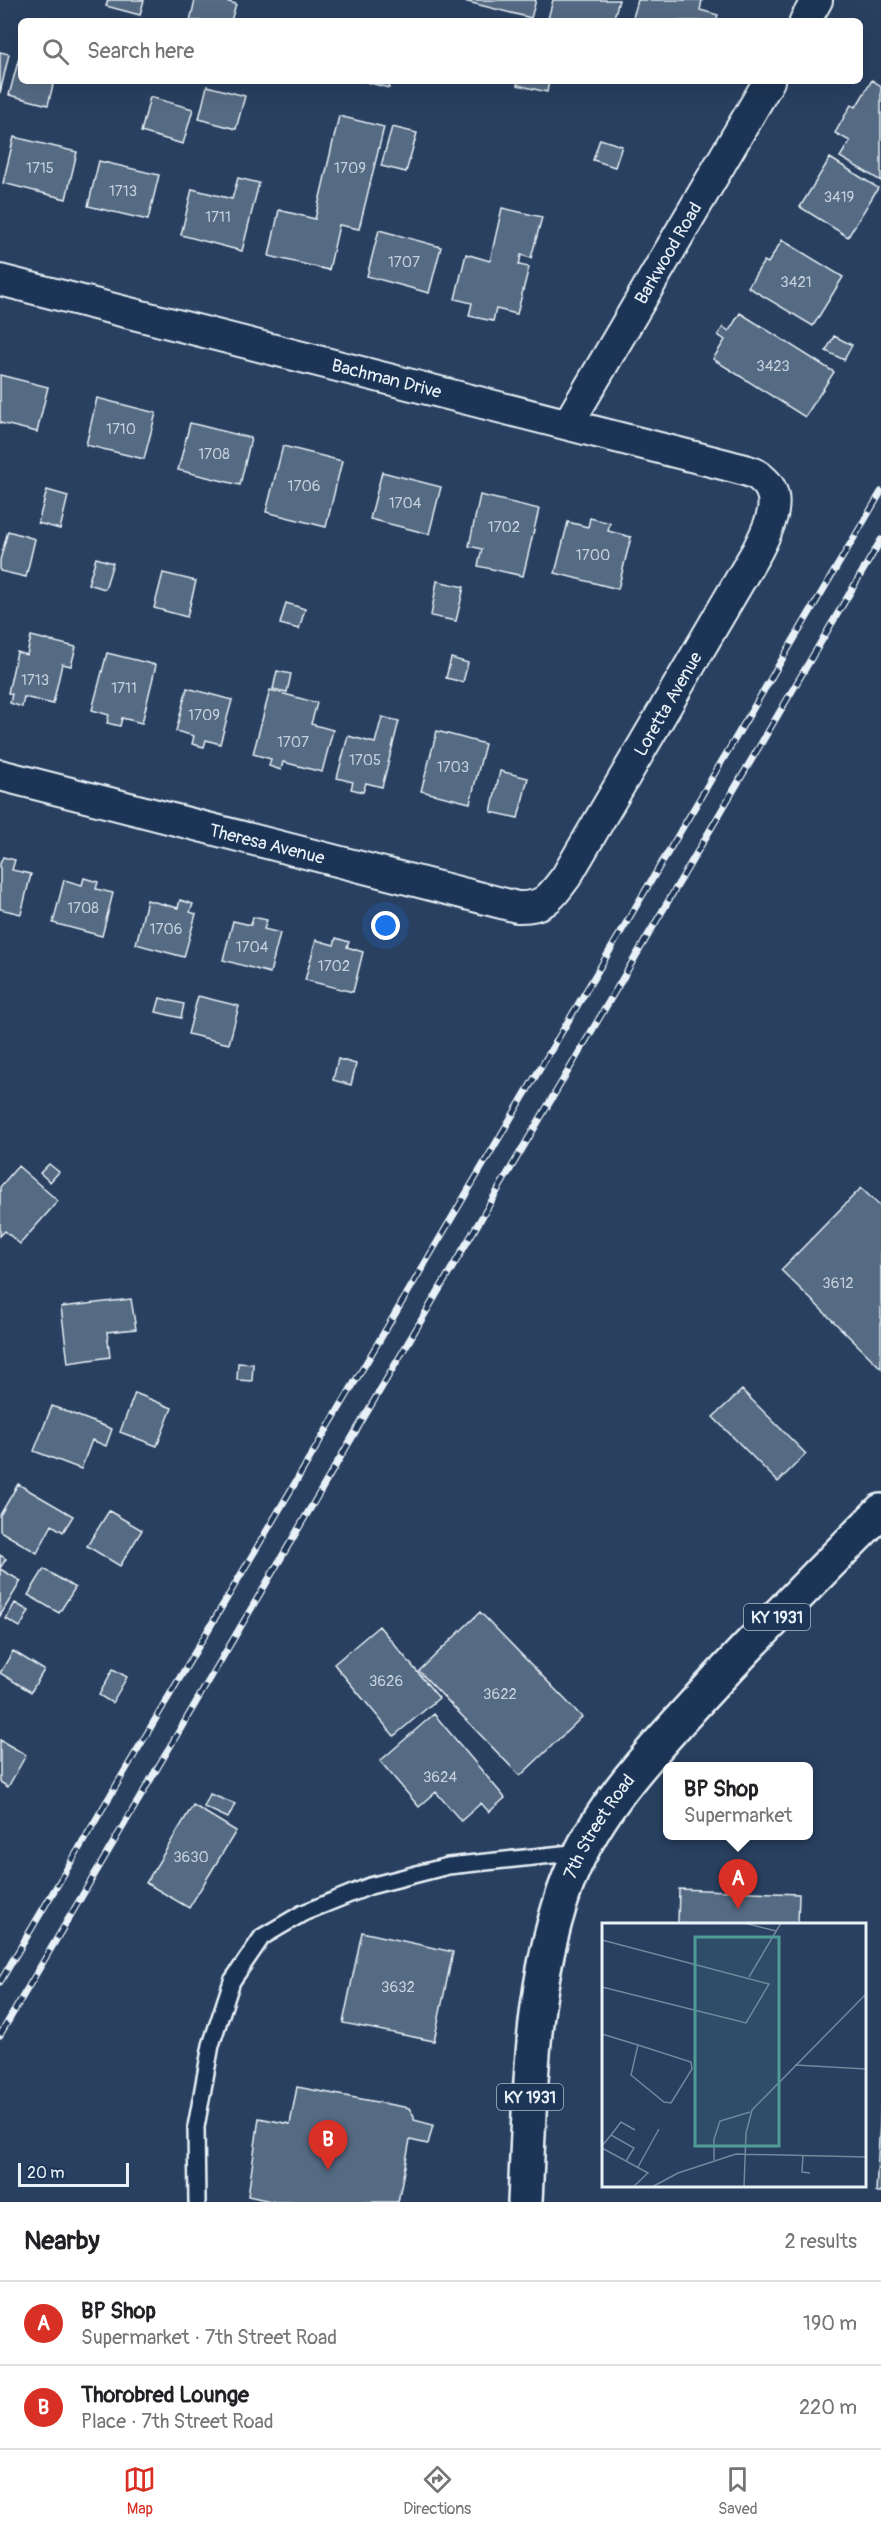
<!DOCTYPE html>
<html lang="en">
<head>
<meta charset="utf-8">
<style>
	:root { --surface:#fff; --page:#f2f2f2; --text:#202124; --muted:#757577; --line:#e0e0e0; --accent:#d93025 }
	body { margin:0; font-family:Pangolin,sans-serif; background:var(--page); color:var(--text) }
	.scale { position:absolute; left:18px; bottom:15px; width:111px; box-sizing:border-box; padding-left:6px; border:3px solid #e8f1f8; border-top:0; font-size:16px; line-height:21px; white-space:nowrap; color:#e8f1f8; -webkit-text-stroke:4px #1d3557; paint-order:stroke }
	.you { position:absolute; left:386px; top:926px; width:21px; height:21px; margin:-15px; border:4px solid #fff; border-radius:50%; background:#1a73e8; box-shadow:0 0 0 9px #1a73e833 }
	.badge { display:grid; place-items:center; width:39px; height:39px; border-radius:50%; background:var(--accent); color:#fff; font-size:20px; font-weight:700 }
	.pin { position:absolute; translate:-50% -50px; filter:drop-shadow(0 2px 3px #0008) }
	.pin::after { content:''; position:absolute; top:32px; width:21px; height:18px; background:inherit; clip-path:polygon(0 0,100% 0,50% 100%) }
	.popup { position:absolute; left:663px; top:1762px; width:150px; height:78px; box-sizing:border-box; display:grid; place-content:center; border-radius:9px; background:var(--surface); filter:drop-shadow(0 2px 4px #0005); font-size:20px; white-space:nowrap; color:var(--muted) }
	.popup b { font-size:22px; color:var(--text) }
	.popup::after { content:''; position:absolute; left:50%; top:100%; margin-left:-12px; border:12px solid transparent; border-top-color:var(--surface) }
	.list { margin:0; padding:0; list-style:none }
	h2 { display:flex; justify-content:space-between; align-items:center; height:78px; margin:0; padding:0 24px; font-size:26px }
	h2 small { font-size:20px; font-weight:400; color:var(--muted) }
	.list li { display:grid; grid-template-columns:39px 1fr auto; gap:18px; align-items:center; box-sizing:border-box; height:84px; padding:0 24px; border-top:2px solid var(--line) }
	.list b { display:block; font-size:22px; white-space:nowrap }
	.list p { margin:0; font-size:20px; white-space:nowrap; color:var(--muted) }
	.list em { font-size:20px; font-style:normal; color:var(--muted) }
	.icon { flex:none; width:33px; height:33px; fill:none; stroke:currentColor; stroke-width:2; stroke-linecap:round; stroke-linejoin:round }
	.map { position:relative; flex:none; width:881px; height:2202px; overflow:hidden }
	.search { position:absolute; background:var(--surface); box-shadow:0 6px 24px #0002; left:18px; right:18px; top:18px; height:66px; display:flex; align-items:center; gap:15px; box-sizing:border-box; padding:0 21px; border-radius:9px; color:var(--muted); font-size:22px }
	.sheet { height:246px; background:var(--surface) }
	nav { display:flex; justify-content:space-around; align-items:center; box-sizing:border-box; height:84px; border-top:2px solid var(--line); background:var(--surface); font-size:16px; color:var(--muted) }
	nav a { display:grid; justify-items:center; gap:3px }
	nav .on { color:var(--accent) }
	.map>svg:first-child { display:block }
	.building { fill:#556a83; stroke:#e8f1f8; stroke-width:1.5 }
	.lines { fill:none; stroke-linecap:round; stroke-linejoin:round }
	.service-casing { stroke:#e8f1f8; stroke-width:20 }
	.minor-casing { stroke:#e8f1f8; stroke-width:34 }
	.primary-casing { stroke:#e8f1f8; stroke-width:38 }
	.service { stroke:#1d3557; stroke-width:15 }
	.minor { stroke:#1d3557; stroke-width:30 }
	.primary { stroke:#1d3557; stroke-width:33 }
	.rail-casing { stroke:#e8f1f8; stroke-width:7 }
	.rail { stroke:#1d3557; stroke-width:4.5; stroke-dasharray:14; stroke-linecap:butt }
	.labels { text-anchor:middle; stroke-width:4.5; stroke-linejoin:round; paint-order:stroke }
	.number-label { font-size:15px; fill:#c3cfdb }
	.shield { fill:#1d3557; stroke:#abb9c8; stroke-width:1.5 }
	.shield-label { font-size:16px; font-weight:bold; fill:#e8f1f8 }
	.street-label { font-size:18px; fill:#e8f1f8; stroke:#1d3557 }
	.inset-road { fill:none; stroke:#75879d; stroke-width:1.5 }
	.view { fill:#509b97; fill-opacity:0.15; stroke:#509b97; stroke-width:3 }
	.inset-edge { fill:none; stroke:#e8f1f8; stroke-width:3 }
</style>
</head>
<body>
<div class="map">
<svg width="881" height="2202" viewBox="0 0 881 2202">
	<rect width="100%" height="100%" fill="#294061"/>
	<filter id="ink" filterUnits="userSpaceOnUse"><feTurbulence type="fractalNoise" baseFrequency=".0167" numOctaves="2"/><feDisplacementMap in="SourceGraphic" scale="12" xChannelSelector="R" yChannelSelector="G"/><feConvolveMatrix kernelMatrix="1 2 1 2 8 2 1 2 1" color-interpolation-filters="sRGB"/></filter>
	<g filter="url(#ink)">
		<path class="building" d="M108 0H144L140 15 106 6Z
			M195 0H222L236 4 231 21H190Z
			M460 0H536L531 18Z
			M553 0H619L613 21H556L548 19Z
			M638 0H702L700 10 718 15 716 21H632Z
			M0 52 9 54 0 93Z
			M19 58 21 81H54L48 105 9 95Z
			M872 80 881 86V181L840 157 850 141 835 133 851 105 856 107Z
			M363 81H390L389 88Z
			M518 81H549L547 92 517 85Z
			M207 86 245 96 236 129 199 119Z
			M150 97 193 109 183 144 141 132Z
			M339 116 384 127 359 229 339 225 329 270 269 256 279 210 315 219Z
			M392 127 417 133 406 172 381 166Z
			M14 137 77 152 66 199 3 183Z
			M600 139 622 146 615 167 593 160Z
			M830 158 878 188 848 237 800 207Z
			M99 161 159 175 148 220 88 206Z
			M238 178 259 183 242 251 181 235 192 189 232 199Z
			M502 208 542 217 531 258 521 255 519 265 529 267 517 314 496 309 493 321 469 316 472 303 455 299 466 254 490 261Z
			M379 230 441 247 429 293 367 276Z
			M782 240 843 277 813 326 748 287 764 261 768 263Z
			M740 313 834 372 805 417 713 359 725 340 718 335 723 327 729 331Z
			M834 336 852 345 844 360 826 351Z
			M0 375 48 387 37 432 0 423Z
			M97 398 156 413 144 459 86 445Z
			M190 423 251 438 240 485 178 470Z
			M283 446 342 461 326 527 266 512Z
			M382 472 441 487 429 534 370 519Z
			M47 490 68 496 60 529 38 523Z
			M480 495 539 509 523 576 478 566 482 549 469 546Z
			M590 518 610 523 608 531 631 537 618 589 555 573 568 522 588 527Z
			M8 531 35 539 26 577 0 571V560Z
			M96 558 113 563 105 589 88 584Z
			M163 573 196 581 187 617 154 608Z
			M437 581 464 587 456 621 431 616Z
			M286 603 305 609 299 629 280 624Z
			M31 636 76 647 71 666 62 664 53 704 24 697 22 707 10 703 12 694 8 693 17 652 27 655Z
			M107 653 156 665 142 723 122 718 120 726 107 723 109 715 92 710Z
			M451 658 468 663 463 682 446 678Z
			M277 671 291 674 287 692 273 689Z
			M187 688 232 700 220 744 206 740 204 747 192 744 194 736 176 731Z
			M270 690 317 703 311 724 333 730 322 772 283 762 281 770 269 766 271 759 253 754Z
			M382 717 399 721 382 787 366 783 363 792 351 789 353 782 337 778 348 736 375 743Z
			M437 731 485 744 470 803 421 791Z
			M500 771 528 778 518 818 491 812Z
			M3 857 15 860 12 870 31 874 21 914 0 909V864Z
			M84 878 98 882 96 889 113 893 102 936 53 923 64 880 82 885Z
			M147 900 178 908 180 900 193 904 190 912 196 914 184 957 136 944Z
			M253 917 267 920 264 929 280 933 270 973 223 960 233 921 251 925Z
			M336 938 349 942 347 947 363 952 353 992 305 980 316 940 334 945Z
			M198 996 239 1006 229 1044 188 1034Z
			M160 998 184 1004 181 1018 156 1012Z
			M338 1059 356 1064 351 1085 333 1080Z
			M49 1164 59 1172 50 1182 40 1173Z
			M18 1166 58 1201 20 1244 5 1231 0 1236V1187Z
			M861 1188 881 1207V1368L781 1270Z
			M131 1299 136 1329 107 1332 110 1357 68 1363 61 1307Z
			M238 1363 253 1364 252 1381 237 1380Z
			M742 1390 806 1454 778 1482 713 1417Z
			M135 1393 172 1408 157 1446 120 1432Z
			M52 1406 112 1429 106 1446 92 1440 81 1469 34 1451Z
			M18 1484 73 1516 63 1532 52 1525 37 1553 0 1531V1515Z
			M109 1511 142 1530 120 1566 87 1546Z
			M0 1555 6 1559 0 1568Z
			M0 1569 21 1581 0 1616Z
			M44 1569 75 1588 59 1613 28 1595Z
			M15 1603 29 1611 20 1627 6 1619Z
			M480 1612 582 1717 520 1776 419 1671Z
			M379 1626 439 1698 394 1736 334 1664Z
			M13 1651 44 1670 31 1692 0 1673Z
			M113 1669 127 1677 112 1703 99 1695Z
			M434 1714 505 1798 489 1812 481 1803 461 1821 436 1792 419 1807 380 1761Z
			M0 1740 26 1755 8 1787 0 1782Z
			M210 1794 235 1804 228 1818 204 1807Z
			M193 1805 236 1831 189 1908 146 1883Z
			M679 1889 799 1894 798 1924H678Z
			M362 1932 453 1952 434 2041 343 2023Z
			M297 2087 409 2108 414 2116V2120L433 2125 428 2144 410 2140 398 2202H275L248 2196 259 2118 290 2124Z
			M881 2103V2192H876Z"/>
		<g class="lines">
			<g class="service-casing">
				<path id="service" d="M197 2202 196 2127 211 2045 232 1981 262 1937 303 1913 370 1886 448 1866 581 1852"/>
			</g>
			<g class="minor-casing">
				<g id="minor">
					<path d="M805 21 817 0"/>
					<path id="s1" d="M0 280 730 466C740 469 754 471 761 478 786 497 768 529 757 551L566 877C550 898 544 908 517 907L0 775"/>
					<path id="s2" d="M568 424 769 81"/>
				</g>
			</g>
			<g class="primary-casing">
				<g id="primary">
					<path id="s3" d="M525 2202C530 2099 530 1991 564 1892 588 1821 639 1765 689 1710 751 1641 816 1577 881 1511"/>
				</g>
			</g>
			<use href="#service" class="service"/>
			<use href="#minor" class="minor"/>
			<use href="#primary" class="primary"/>
			<g class="rail-casing">
				<path id="rail" d="M0 1982 881 492
					M0 2035 881 540"/>
			</g>
			<use href="#rail" class="rail"/>
		</g>
	</g>
	<g class="labels">
		<g class="number-label">
			<text x="40" y="173">1715</text>
			<text x="350" y="173">1709</text>
			<text x="123" y="196">1713</text>
			<text x="839" y="202">3419</text>
			<text x="218" y="222">1711</text>
			<text x="404" y="267">1707</text>
			<text x="796" y="287">3421</text>
			<text x="773" y="371">3423</text>
			<text x="121" y="434">1710</text>
			<text x="214" y="459">1708</text>
			<text x="304" y="491">1706</text>
			<text x="405" y="508">1704</text>
			<text x="504" y="532">1702</text>
			<text x="593" y="560">1700</text>
			<text x="35" y="685">1713</text>
			<text x="124" y="693">1711</text>
			<text x="204" y="720">1709</text>
			<text x="293" y="747">1707</text>
			<text x="365" y="765">1705</text>
			<text x="453" y="772">1703</text>
			<text x="83" y="913">1708</text>
			<text x="166" y="934">1706</text>
			<text x="252" y="952">1704</text>
			<text x="334" y="971">1702</text>
			<text x="838" y="1288">3612</text>
			<text x="386" y="1686">3626</text>
			<text x="500" y="1699">3622</text>
			<text x="440" y="1782">3624</text>
			<text x="191" y="1862">3630</text>
			<text x="398" y="1992">3632</text>
		</g>
		<g class="shield">
			<rect x="744" y="1604" width="66" height="26" rx="4.5"/>
			<rect x="497" y="2084" width="66" height="26" rx="4.5"/>
		</g>
		<g class="shield-label">
			<text x="777" y="1623">KY 1931</text>
			<text x="530" y="2103">KY 1931</text>
		</g>
		<g class="street-label">
			<text dy="6" stroke="none"><textPath href="#s2" startOffset="198">Barkwood Road</textPath></text>
			<text dy="6" stroke="none"><textPath href="#s1" startOffset="399">Bachman Drive</textPath></text>
			<text transform="translate(668 704) rotate(-60)" y="6">Loretta Avenue</text>
			<text transform="translate(267 844) rotate(14)" y="6">Theresa Avenue</text>
			<text dy="6" stroke="none"><textPath href="#s3" startOffset="388">7th Street Road</textPath></text>
		</g>
	</g>
	<g transform="translate(602 1923)">
		<rect width="264" height="264" fill="#294061"/>
		<path class="inset-road" d="M142 0 174 8M0 17 167 61 144 100 0 64M147 54 179 0M0 111 36 122M36 122 89 139 90 146 69 180 62 179 29 152ZM193 142 264 146M9 212 19 199 33 207M0 223 9 212 32 225 24 238M0 225 46 250 31 264M201 232 200 249 208 250M112 237V216L118 198 148 189M36 244 57 206M50 264 76 250 134 231 264 234M142 264 144 210 150 187 264 71"/>
		<path class="view" d="M93 14H177V223H93Z"/>
		<rect width="264" height="264" class="inset-edge"/>
	</g>
</svg>
<div class="scale">20 m</div>
<div class="you"></div>
<div class="pin badge" style="left:738px;top:1909px">A</div>
<div class="popup"><b>BP Shop</b>Supermarket</div>
<div class="pin badge" style="left:328px;top:2170px">B</div>
<div class="search"><svg class="icon" aria-label="search" viewBox="0 0 24 24"><circle cx="10" cy="10" r="6"/><path d="M15 15l6 6"/></svg>Search here</div>
</div>
<section class="sheet">
<h2>Nearby<small>2 results</small></h2>
<ul class="list">
<li><span class="badge">A</span><div><b>BP Shop</b><p>Supermarket · 7th Street Road</p></div><em>190 m</em></li>
<li><span class="badge">B</span><div><b>Thorobred Lounge</b><p>Place · 7th Street Road</p></div><em>220 m</em></li>
</ul>
</section>
<nav>
<a class="on"><svg class="icon" aria-label="map" viewBox="0 0 24 24"><path d="M3 6l6-2 6 2 6-2v14l-6 2-6-2-6 2zM9 4v14M15 6v14"/></svg>Map</a>
<a><svg class="icon" aria-label="directions" viewBox="0 0 24 24"><path d="M12 3l9 9-9 9-9-9zM9 14v-3h6M13 9l2 2-2 2"/></svg>Directions</a>
<a><svg class="icon" aria-label="saved" viewBox="0 0 24 24"><path d="M7 4h10v16l-5-4-5 4z"/></svg>Saved</a>
</nav>
</body>
</html>
